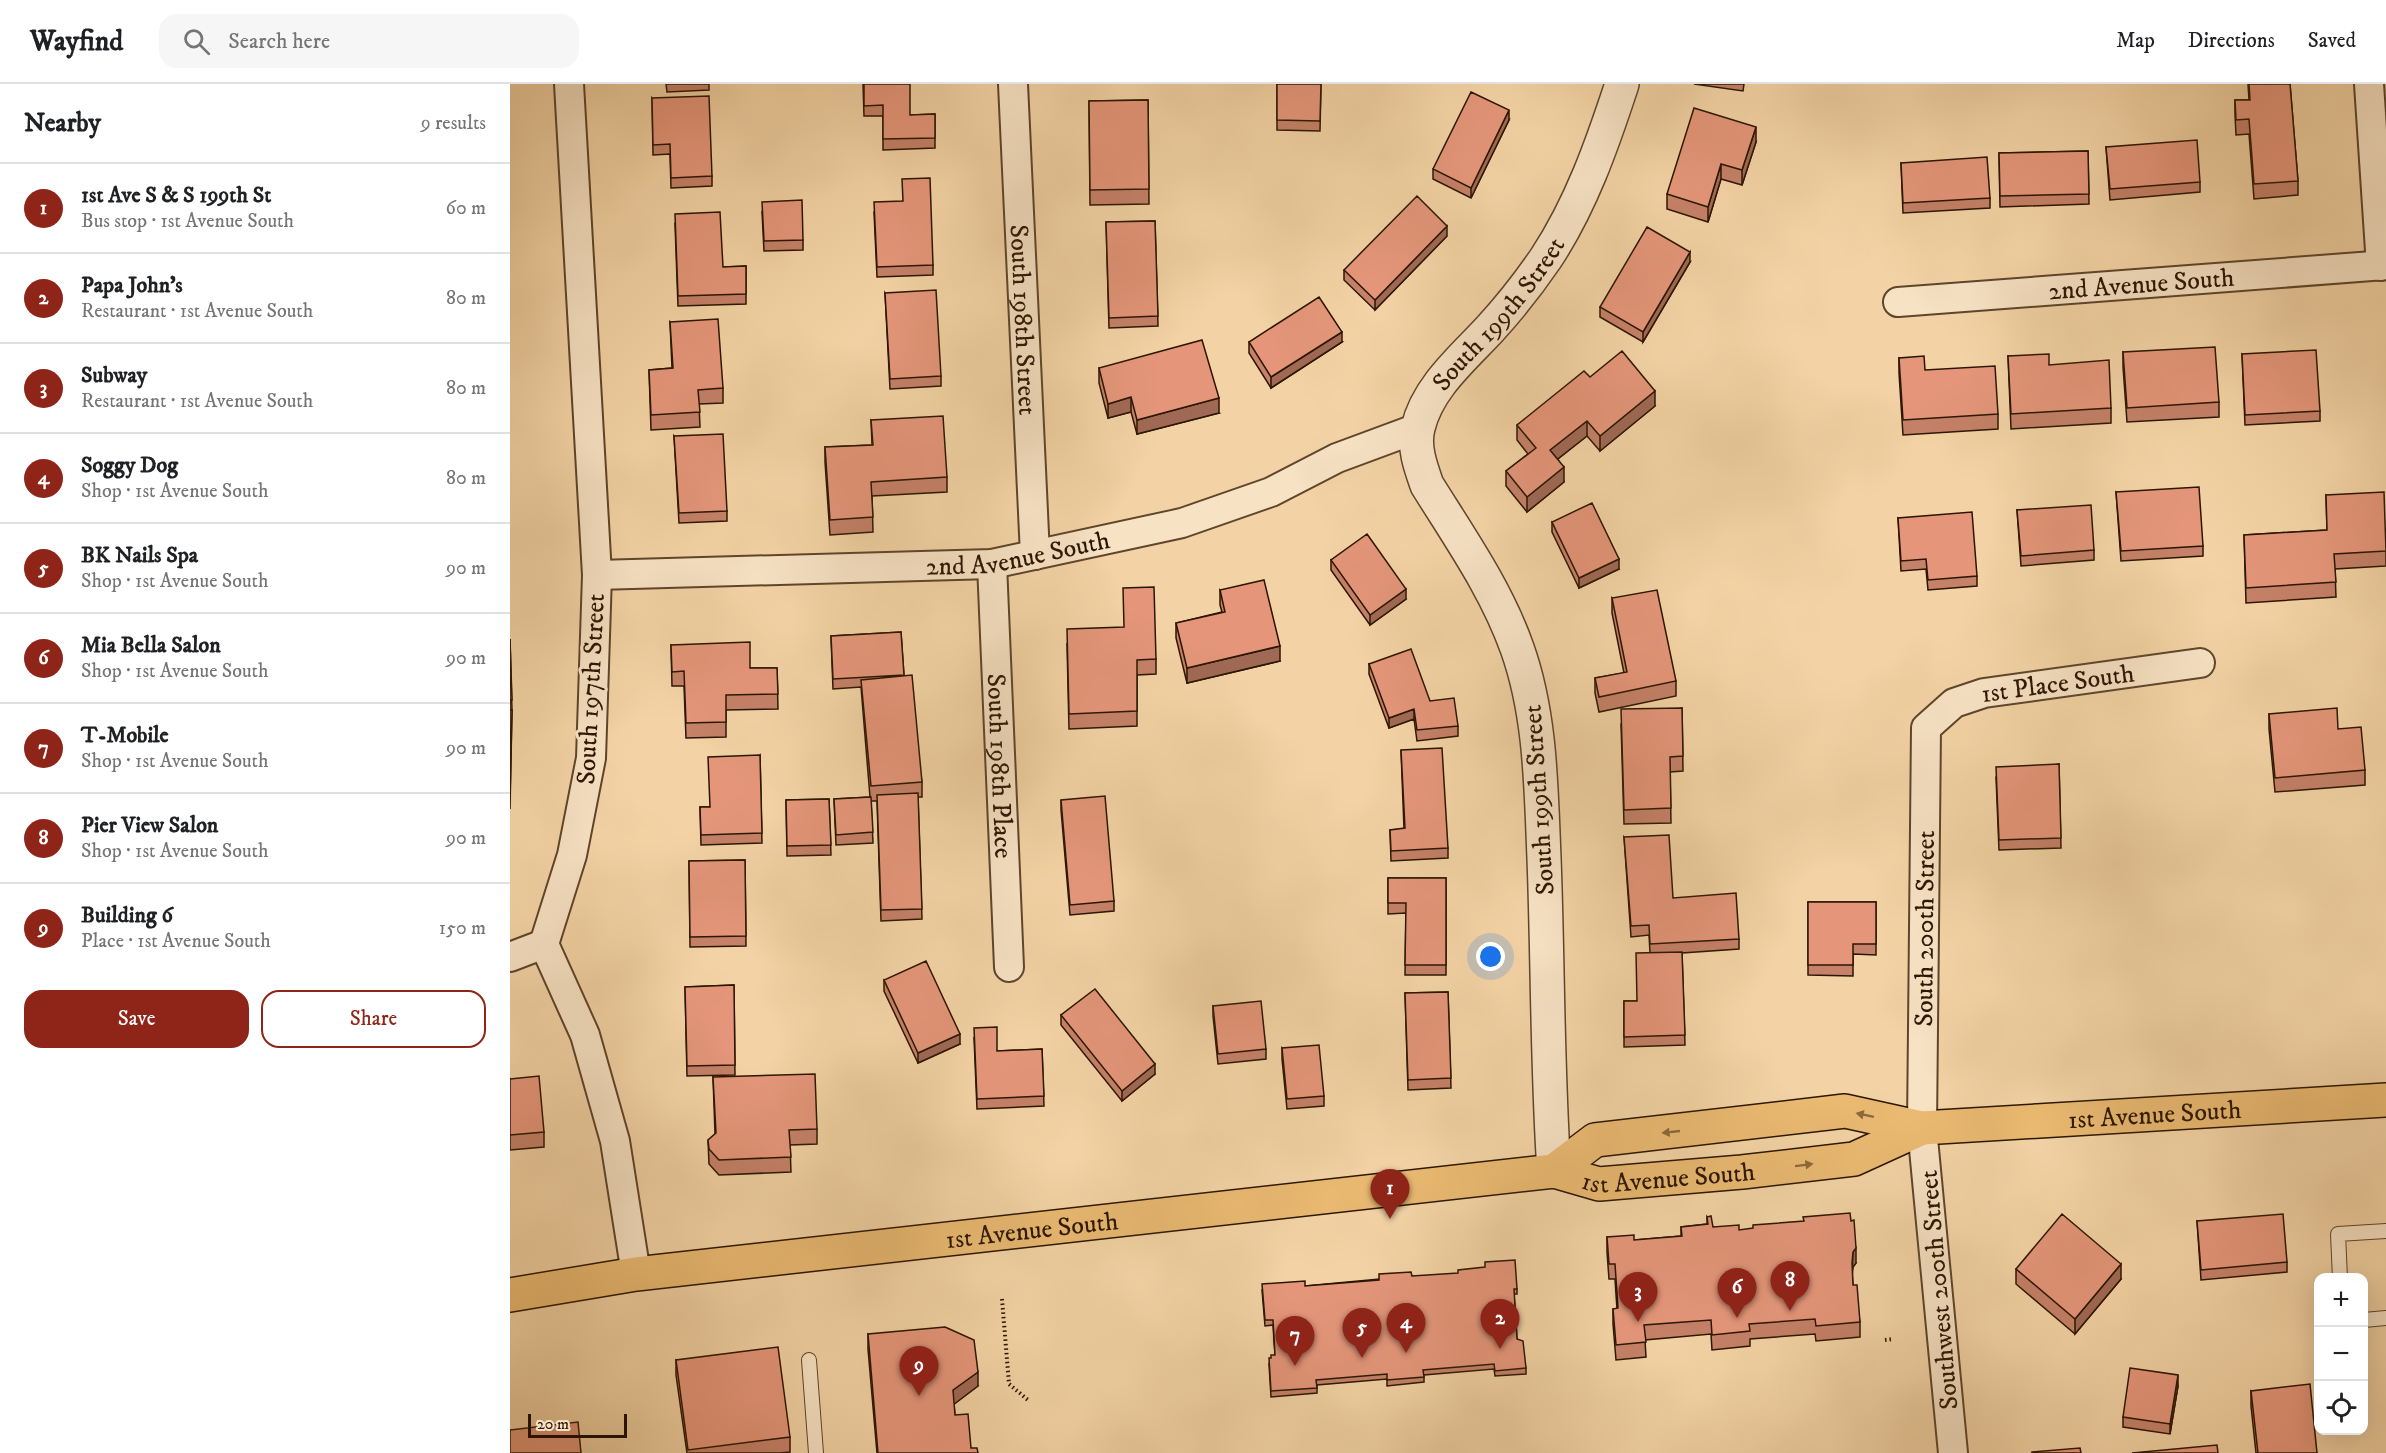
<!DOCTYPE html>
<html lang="en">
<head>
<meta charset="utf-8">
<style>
	:root { --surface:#fff; --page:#f6f6f6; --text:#202124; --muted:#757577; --line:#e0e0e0; --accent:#8f2418 }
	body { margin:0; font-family:"IM FELL DW Pica",serif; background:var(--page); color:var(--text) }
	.controls { position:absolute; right:18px; bottom:18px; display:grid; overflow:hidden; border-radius:12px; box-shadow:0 6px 24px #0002 }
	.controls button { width:54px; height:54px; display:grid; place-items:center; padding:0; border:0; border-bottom:2px solid var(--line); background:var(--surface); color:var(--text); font:30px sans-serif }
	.scale { position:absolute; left:18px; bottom:15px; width:99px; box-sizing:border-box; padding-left:6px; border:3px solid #2c1602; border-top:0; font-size:16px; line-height:21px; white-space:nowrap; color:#2c1602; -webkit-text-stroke:4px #f7e2c4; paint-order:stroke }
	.you { position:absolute; left:981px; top:873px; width:21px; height:21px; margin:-15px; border:4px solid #fff; border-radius:50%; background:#1a73e8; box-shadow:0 0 0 9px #1a73e833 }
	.badge { display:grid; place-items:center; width:39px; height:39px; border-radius:50%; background:var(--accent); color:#fff; font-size:20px; font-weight:700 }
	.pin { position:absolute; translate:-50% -50px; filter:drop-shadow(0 2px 3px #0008) }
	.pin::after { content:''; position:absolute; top:32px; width:21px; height:18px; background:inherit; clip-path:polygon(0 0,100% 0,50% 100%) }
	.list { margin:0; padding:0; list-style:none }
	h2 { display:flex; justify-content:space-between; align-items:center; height:78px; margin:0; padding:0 24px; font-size:26px }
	h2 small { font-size:20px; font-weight:400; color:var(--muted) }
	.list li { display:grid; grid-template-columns:39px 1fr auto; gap:18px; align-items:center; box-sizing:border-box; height:90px; padding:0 24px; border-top:2px solid var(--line) }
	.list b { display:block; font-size:22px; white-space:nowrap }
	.list p { margin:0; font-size:20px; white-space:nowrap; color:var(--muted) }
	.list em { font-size:20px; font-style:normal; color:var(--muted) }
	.actions { display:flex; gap:12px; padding:18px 24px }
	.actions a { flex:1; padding:14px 0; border:2px solid var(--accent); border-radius:18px; text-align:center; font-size:21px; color:var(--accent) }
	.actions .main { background:var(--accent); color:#fff }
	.icon { flex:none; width:33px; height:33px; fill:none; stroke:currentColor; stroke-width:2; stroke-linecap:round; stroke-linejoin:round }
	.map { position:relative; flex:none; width:1876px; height:1369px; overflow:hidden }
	header { display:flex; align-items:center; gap:36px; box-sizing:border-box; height:84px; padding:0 30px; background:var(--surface); border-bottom:2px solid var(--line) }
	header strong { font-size:28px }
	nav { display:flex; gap:33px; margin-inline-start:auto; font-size:21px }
	.search { width:420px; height:54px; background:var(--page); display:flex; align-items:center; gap:15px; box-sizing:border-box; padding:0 21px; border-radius:18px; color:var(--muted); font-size:22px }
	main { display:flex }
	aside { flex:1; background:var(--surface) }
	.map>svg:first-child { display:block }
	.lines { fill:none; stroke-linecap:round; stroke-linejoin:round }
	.service-casing { stroke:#5e452b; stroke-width:16 }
	.minor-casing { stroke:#5e452b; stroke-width:32 }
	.tertiary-casing { stroke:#5e452b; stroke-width:36 }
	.primary-casing { stroke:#2c1602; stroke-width:36 }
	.path { stroke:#2c1602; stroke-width:4; stroke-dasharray:1.5 3; stroke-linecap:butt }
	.service { stroke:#f7e2c4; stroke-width:14 }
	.minor { stroke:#f7e2c4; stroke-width:28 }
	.tertiary { stroke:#f7e2c4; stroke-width:33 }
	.primary { stroke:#eaba72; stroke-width:33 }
	.wall { fill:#c58169; stroke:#2c1602; stroke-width:1.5 }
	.shaded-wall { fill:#a06955; stroke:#2c1602; stroke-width:1.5 }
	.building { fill:#e5967a; stroke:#2c1602; stroke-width:1.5 }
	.oneway { fill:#8b683a }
	.labels { text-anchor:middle; stroke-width:6; stroke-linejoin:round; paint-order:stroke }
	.street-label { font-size:26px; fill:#2c1602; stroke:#f7e2c4 }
</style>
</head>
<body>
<header>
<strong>Wayfind</strong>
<div class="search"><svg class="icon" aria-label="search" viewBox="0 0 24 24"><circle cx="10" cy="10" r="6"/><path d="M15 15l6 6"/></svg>Search here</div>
<nav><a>Map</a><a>Directions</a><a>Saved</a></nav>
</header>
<main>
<aside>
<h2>Nearby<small>9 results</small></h2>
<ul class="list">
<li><span class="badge">1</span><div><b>1st Ave S &amp; S 199th St</b><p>Bus stop · 1st Avenue South</p></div><em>60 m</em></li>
<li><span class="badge">2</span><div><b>Papa John's</b><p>Restaurant · 1st Avenue South</p></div><em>80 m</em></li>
<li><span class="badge">3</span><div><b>Subway</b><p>Restaurant · 1st Avenue South</p></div><em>80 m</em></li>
<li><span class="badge">4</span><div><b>Soggy Dog</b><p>Shop · 1st Avenue South</p></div><em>80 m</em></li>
<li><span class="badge">5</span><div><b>BK Nails Spa</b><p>Shop · 1st Avenue South</p></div><em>90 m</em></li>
<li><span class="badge">6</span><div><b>Mia Bella Salon</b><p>Shop · 1st Avenue South</p></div><em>90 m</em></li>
<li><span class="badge">7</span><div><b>T-Mobile</b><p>Shop · 1st Avenue South</p></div><em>90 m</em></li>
<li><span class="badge">8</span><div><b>Pier View Salon</b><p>Shop · 1st Avenue South</p></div><em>90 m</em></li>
<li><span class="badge">9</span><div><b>Building 6</b><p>Place · 1st Avenue South</p></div><em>150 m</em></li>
</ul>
<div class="actions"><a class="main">Save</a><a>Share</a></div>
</aside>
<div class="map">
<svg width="1876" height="1369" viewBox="0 0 1876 1369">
	<rect width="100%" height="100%" fill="#f3d3a5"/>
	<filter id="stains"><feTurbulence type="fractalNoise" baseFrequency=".00333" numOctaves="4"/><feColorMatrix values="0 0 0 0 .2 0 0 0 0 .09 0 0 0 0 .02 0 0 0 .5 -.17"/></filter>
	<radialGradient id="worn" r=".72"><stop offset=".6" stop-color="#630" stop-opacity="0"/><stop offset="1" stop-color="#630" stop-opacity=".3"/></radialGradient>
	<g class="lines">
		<g class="service-casing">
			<path id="service" d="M1830 1194 1828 1150 1876 1147
				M1854 1236 1876 1234
				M299 1276 306 1369"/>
		</g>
		<g class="minor-casing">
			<g id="minor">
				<path d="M59 0 87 491 81 674 62 771 34 860 75 951 105 1057 126 1190"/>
				<path id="s1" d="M503 0 525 471"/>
				<path d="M1859 0 1871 182"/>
				<path id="s2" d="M1388 218 1876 181"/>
				<path id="s3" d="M482 480 499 883"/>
				<path id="s4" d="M87 491 482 480 672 439 761 408 827 374 908 344"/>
				<path d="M0 873 34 860"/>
				<path id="s5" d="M1443 1369 1412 1044 1416 644 1444 619 1474 609 1690 579"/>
			</g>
		</g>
		<g class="tertiary-casing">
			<g id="tertiary">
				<path id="s6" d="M1044 1087C1037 983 1038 879 1034 774 1031 704 1031 631 1007 564 986 505 950 454 917 401 911 384 903 363 908 344 917 304 953 274 979 246 1000 223 1019 199 1036 174 1071 121 1092 61 1112 0"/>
			</g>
		</g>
		<g class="primary-casing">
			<g id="primary">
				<path id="s7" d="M1044 1087 1085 1056 1335 1027 1412 1044 1876 1016"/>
				<path id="s8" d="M0 1211 126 1190 1044 1087 1089 1100 1232 1088 1344 1075 1412 1044"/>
			</g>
		</g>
		<path class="path" d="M492 1215 499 1300 518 1316
			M1375 1256 1383 1255"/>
		<use href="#service" class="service"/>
		<use href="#minor" class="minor"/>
		<use href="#tertiary" class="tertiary"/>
		<use href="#primary" class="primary"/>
	</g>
	<path class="wall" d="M156 0H199V6L157 8Z
		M353 0 400 31 425 30V64L373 66V32H354Z
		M767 0H811L810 47 767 46Z
		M1184 0H1234L1233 7Z
		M1738 0H1780L1788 97V111L1744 115 1739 50 1726 51 1725 31V16H1739Z
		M142 14 202 92V102L161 104 160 70 143 71Z
		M638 16 639 120 580 121 579 17Z
		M999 36 961 114 923 95V85Z
		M1246 58 1232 101 1211 95 1198 138 1157 125V110Z
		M1596 63 1690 98V108L1600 116Z
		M1578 67 1579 120 1490 123 1489 69Z
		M1391 79 1480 114V124L1393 129Z
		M393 117 423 181V191L367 193 364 128Z
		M252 128 293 156V166L254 167Z
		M645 137 648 242 599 244 596 138Z
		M165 140 213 183 236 182V220L168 222Z
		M937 152 865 226 834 196V186Z
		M1180 178 1133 258 1090 233V223Z
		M375 209 431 292V302L380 305Z
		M160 238 213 304V319L189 320 190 343 141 346 139 286 162 284Z
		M739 258H832L761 304 739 269Z
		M1613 268 1709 318V333L1617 338 1613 283Z
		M1732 270 1810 327V337L1735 341Z
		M1498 272 1539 281 1601 324V339L1501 345Z
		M1389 274 1415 286 1488 330V345L1393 351 1389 289Z
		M589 284 709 329 627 350 621 328 598 334 589 299Z
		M1080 293 1145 322 1090 367 1077 352 1048 375 1054 398 1017 428 996 402V387L1018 370 1007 356V341Z
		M361 336 437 393V408L362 412 363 448 320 451 315 378V363L362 361Z
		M164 352 217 427V437L169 439Z
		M1606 408 1693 462V472L1611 477Z
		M1816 411 1876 455V482L1825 485 1826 513 1736 519 1734 451 1817 446Z
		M1507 426 1584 466V476L1511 482Z
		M1388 434 1467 492V502L1418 506 1416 485 1391 487Z
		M1042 438 1109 485 1069 504 1042 448Z
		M821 476 896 515 860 541 821 486Z
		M710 506 770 577 677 599 666 554V539L712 528 710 521Z
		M1102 514 1166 597V612L1089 628 1085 609V594L1114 589 1102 529Z
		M391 548 394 592 412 698V713H408L412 835 371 837 367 717H361L363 759 326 761 324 715 360 713 351 603 323 605 321 552Z
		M0 555 2 626 0 725Z
		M557 560 646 575V590L627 591V642L559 645Z
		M161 561 240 584H267L268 625 216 626V653L176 654 174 602H162Z
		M859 580 920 617 948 642V652L907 657 904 635 879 644 859 590Z
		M1172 624 1173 687 1160 688 1161 739 1114 740 1111 640Z
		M1759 630 1828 645 1855 686V701L1765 708 1759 645Z
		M891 666 938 764V774L881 777 880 746 894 745Z
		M250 671 252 759 191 761 190 723H200Z
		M1549 680 1551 764 1489 766 1486 693Z
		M319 715 321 771 277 772 276 716Z
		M551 716 604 817V827L560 831 551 726Z
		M1114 753 1163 814 1229 855V865L1172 869 1175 961 1114 963V917H1127L1140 869 1139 851 1121 853Z
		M235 776 236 862 180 863 179 777Z
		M878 794H936V891H895L896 829 878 830Z
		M1298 818H1366V871L1343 870V892L1298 891Z
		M374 896 450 960 408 979 374 907Z
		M224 901 225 991 177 992 175 903Z
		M938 908 941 1004 898 1006 895 909Z
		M703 922 756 965V975L708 980 703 932Z
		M551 931 645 990 612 1017 551 941Z
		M464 954 487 967 532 965 534 1022 467 1025Z
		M772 964 814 1012V1022L777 1025 772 975Z
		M203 993 307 1045V1060L280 1061 281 1088 209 1091 199 1080 198 1056 205 1050Z
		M0 995 34 1048V1063L0 1066Z
		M1197 1133 1203 1143 1229 1146 1346 1179 1343 1183 1342 1187 1343 1201 1350 1238V1253L1306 1257 1305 1250 1240 1255V1262L1202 1266 1201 1250 1135 1256 1136 1273 1106 1276 1103 1240V1225H1107L1105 1195H1099L1097 1168V1153L1124 1156 1171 1152V1143L1197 1140Z
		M1687 1137 1777 1178V1188L1691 1196Z
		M1506 1185 1611 1195 1565 1250 1506 1200Z
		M902 1192 1007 1205V1210H1004L1007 1255 1016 1284V1290L985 1292 984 1285 914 1291V1298L877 1302V1295L807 1301V1309L761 1313 759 1280 761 1274 765 1271 763 1241 755 1242 752 1206Z
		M358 1250 468 1302 444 1320 445 1331 461 1364 468 1369H367L358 1265Z
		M166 1276 280 1353V1368L270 1369H177L166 1291Z
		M1668 1302 1660 1350 1613 1343V1333Z
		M1741 1307 1807 1369H1746L1741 1322Z"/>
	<path class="shaded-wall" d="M999 26V36L961 114V104Z
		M1246 43V58L1232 101V86Z
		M1211 80V95L1198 138V123Z
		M937 142V152L865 226V216Z
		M1180 168V178L1133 258V248Z
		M832 248V258L761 304V293Z
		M1145 307V322L1090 367V352Z
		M621 313V328L598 334V320Z
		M709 314V329L627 350V336Z
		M1077 337V352L1040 381V366Z
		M1054 383V398L1017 428V413Z
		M1109 475V485L1069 504V494Z
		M896 505V515L860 541V531Z
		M770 562V577L677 599V584Z
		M904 625V635L879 644V634Z
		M450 950V960L408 979V969Z
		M645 980V990L612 1017V1007Z
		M1346 1164V1179L1343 1183 1342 1194 1343 1168Z
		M1611 1180V1195L1565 1250V1235Z
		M468 1288V1302L443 1321V1306Z
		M1668 1291V1302L1660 1350V1340Z"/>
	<path class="building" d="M354 0H400V31L425 30V54L373 55V21L354 22Z
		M767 0H811L810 37 767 36Z
		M1739 0H1780L1788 97 1744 100 1739 35 1726 36 1725 16H1740Z
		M961 8 999 26 961 104 923 85Z
		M199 12 202 92 161 94 160 60 143 61 142 14Z
		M638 16 639 105 580 106 579 17Z
		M1184 24 1246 43 1232 86 1211 80 1198 123 1157 110Z
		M1687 56 1690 98 1600 105 1596 63Z
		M1578 67 1579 110 1490 112 1489 69Z
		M1477 73 1480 114 1393 119 1391 79Z
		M420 94 423 181 367 183 364 118 393 117 392 95Z
		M907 112 937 142 865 216 834 186Z
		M292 116 293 156 254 157 252 118Z
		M210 128 213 183 236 182V210L168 212 165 130Z
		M645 137 648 232 599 234 596 138Z
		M1137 143 1180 168 1133 248 1090 223Z
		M426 206 431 292 380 295 375 209Z
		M809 213 832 248 761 293 739 258Z
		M208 235 213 304 188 306 190 328 141 331 139 286 163 284 160 238Z
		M692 256 709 314 627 336 621 313 598 320 589 284Z
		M1705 263 1709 318 1617 324 1613 268Z
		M1806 266 1810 327 1735 331 1732 270Z
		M1112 267 1145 307 1090 352 1077 337 1040 366 1054 383 1017 413 996 387 1026 364 1007 341 1074 287 1080 293Z
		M1539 270V281L1599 276 1601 324 1501 330 1498 272Z
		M1414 272 1415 286 1485 282 1488 330 1393 336 1389 274Z
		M433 332 437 393 361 398 363 433 320 436 315 363 363 361 361 336Z
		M213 350 217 427 169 429 164 352Z
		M1689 403 1693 462 1611 467 1606 408Z
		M1874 408 1876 467 1824 470 1826 498 1736 504 1734 451 1817 446 1816 411Z
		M1082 419 1109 475 1069 494 1042 438Z
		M1581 421 1584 466 1511 472 1507 426Z
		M1462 428 1467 492 1418 496 1416 475 1391 477 1388 434Z
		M857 450 896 505 860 531 821 476Z
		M754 496 770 562 677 584 666 539 715 528 710 506Z
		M644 503 646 575 627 576V627L559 630 557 545 614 543 613 504Z
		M1147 506 1166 597 1089 613 1085 594 1117 588 1102 514Z
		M391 548 394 591 323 595 321 552Z
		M0 555 2 616H0Z
		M240 558V584H267L268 610 216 611V638L176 639 174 587 162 588 161 561Z
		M901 565 920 617 944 614 948 642 907 646 904 625 879 634 859 580Z
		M402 591 412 698 361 702 351 596Z
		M1172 624 1173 672 1160 673 1161 724 1114 726 1111 625Z
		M1827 624 1828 645 1851 643 1855 686 1765 694 1759 630Z
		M0 626H2L0 715Z
		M932 664 938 764 881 767 880 746 895 744 891 666Z
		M250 671 252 749 191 751 190 723H200L198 673Z
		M1549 680 1551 754 1489 756 1486 683Z
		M408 709 412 825 371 826 367 711Z
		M595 712 604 817 560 821 551 716Z
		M361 713 363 748 326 751 324 715Z
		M319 715 321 761 277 762 276 716Z
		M1159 751 1163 814 1226 809 1229 855 1140 860 1139 841 1121 842 1114 753Z
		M235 776 236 852 180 853 179 777Z
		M878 794H936V881H895L896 819H878Z
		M1298 818H1366V860H1343V881H1298Z
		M1172 868 1175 951 1114 953V917H1127L1126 869Z
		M416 877 450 950 408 969 374 896Z
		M224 901 225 981 177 982 175 903Z
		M585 905 645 980 612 1007 551 931Z
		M938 908 941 994 898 996 895 909Z
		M751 917 756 965 708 970 703 922Z
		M487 943V967L532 965 534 1012 467 1015 464 944Z
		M809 961 814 1012 777 1015 772 964Z
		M305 990 307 1045 279 1046 281 1073 209 1076 199 1065 198 1056 206 1049 203 993Z
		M29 992 34 1048 0 1051V995Z
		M1340 1129 1341 1137 1344 1136 1346 1164 1343 1168 1342 1179 1343 1201H1347L1350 1238 1306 1242 1305 1235 1239 1240 1240 1247 1202 1251 1201 1236 1134 1241 1136 1258 1106 1261 1103 1225 1108 1224 1105 1180H1099L1097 1153 1124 1151V1156L1172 1152 1171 1143 1198 1140 1197 1133 1201 1132 1203 1143 1229 1141V1146L1243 1144V1141L1294 1137 1293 1133Z
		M1552 1130 1611 1180 1565 1235 1506 1185Z
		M1773 1130 1777 1178 1691 1186 1687 1137Z
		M1005 1176 1007 1205H1004L1007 1255 1013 1257 1016 1284 985 1287 984 1280 913 1286 914 1293 877 1296V1290L806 1296 807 1304 761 1307 759 1274H761V1271H765L763 1236H755L752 1200 795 1197V1202L869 1196V1190L901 1188 902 1192 948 1189V1186L975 1183V1178Z
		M435 1243 464 1256 468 1288 443 1306 445 1331 458 1330 461 1364H467L468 1369H368L358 1250Z
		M268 1263 280 1353 178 1366 166 1276Z
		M1620 1284 1668 1291 1660 1340 1613 1333Z
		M1800 1300 1807 1369H1748L1741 1307Z
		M68 1338 71 1369H0V1346Z
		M1707 1361 1708 1369H1622Z
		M1570 1364 1571 1369H1522V1368Z"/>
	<defs><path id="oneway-solid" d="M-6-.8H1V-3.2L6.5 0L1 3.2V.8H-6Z" transform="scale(1.5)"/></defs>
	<g class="oneway">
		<use href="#oneway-solid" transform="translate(1355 1031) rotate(-168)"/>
		<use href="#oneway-solid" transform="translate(1161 1048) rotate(174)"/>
		<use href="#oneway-solid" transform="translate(1294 1081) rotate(-7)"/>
	</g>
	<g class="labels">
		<g class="street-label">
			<text dy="9" stroke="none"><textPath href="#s2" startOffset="244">2nd Avenue South</textPath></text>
			<text dy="9" stroke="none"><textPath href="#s6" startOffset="912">South 199th Street</textPath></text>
			<text dy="9" stroke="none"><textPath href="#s1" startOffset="236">South 198th Street</textPath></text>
			<text dy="9" stroke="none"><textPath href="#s4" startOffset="422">2nd Avenue South</textPath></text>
			<text dy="9" stroke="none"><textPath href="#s5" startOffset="870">1st Place South</textPath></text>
			<text transform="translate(80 605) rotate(-87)" y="9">South 197th Street</text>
			<text dy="9" stroke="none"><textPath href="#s3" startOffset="202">South 198th Place</textPath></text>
			<text transform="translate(1028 716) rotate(-94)" y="9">South 199th Street</text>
			<text dy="9" stroke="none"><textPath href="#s5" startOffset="526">South 200th Street</textPath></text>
			<text dy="9" stroke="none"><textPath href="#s7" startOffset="615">1st Avenue South</textPath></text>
			<text dy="9" stroke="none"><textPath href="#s8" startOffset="1168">1st Avenue South</textPath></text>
			<text dy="9" stroke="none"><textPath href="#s8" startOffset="526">1st Avenue South</textPath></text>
			<text transform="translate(1428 1206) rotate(-95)" y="9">Southwest 200th Street</text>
		</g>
	</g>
	<rect width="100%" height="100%" filter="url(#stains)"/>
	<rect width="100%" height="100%" fill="url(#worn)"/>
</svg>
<div class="controls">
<button>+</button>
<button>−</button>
<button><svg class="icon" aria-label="locate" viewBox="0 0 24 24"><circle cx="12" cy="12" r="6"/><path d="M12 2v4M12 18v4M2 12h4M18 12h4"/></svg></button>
</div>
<div class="scale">20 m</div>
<div class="you"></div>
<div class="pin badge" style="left:880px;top:1135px">1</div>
<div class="pin badge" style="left:990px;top:1265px">2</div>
<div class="pin badge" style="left:1128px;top:1238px">3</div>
<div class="pin badge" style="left:896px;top:1269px">4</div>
<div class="pin badge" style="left:852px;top:1274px">5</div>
<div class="pin badge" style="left:1227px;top:1234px">6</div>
<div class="pin badge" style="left:785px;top:1282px">7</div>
<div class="pin badge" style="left:1280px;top:1227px">8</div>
<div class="pin badge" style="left:409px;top:1312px">9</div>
</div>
</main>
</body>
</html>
